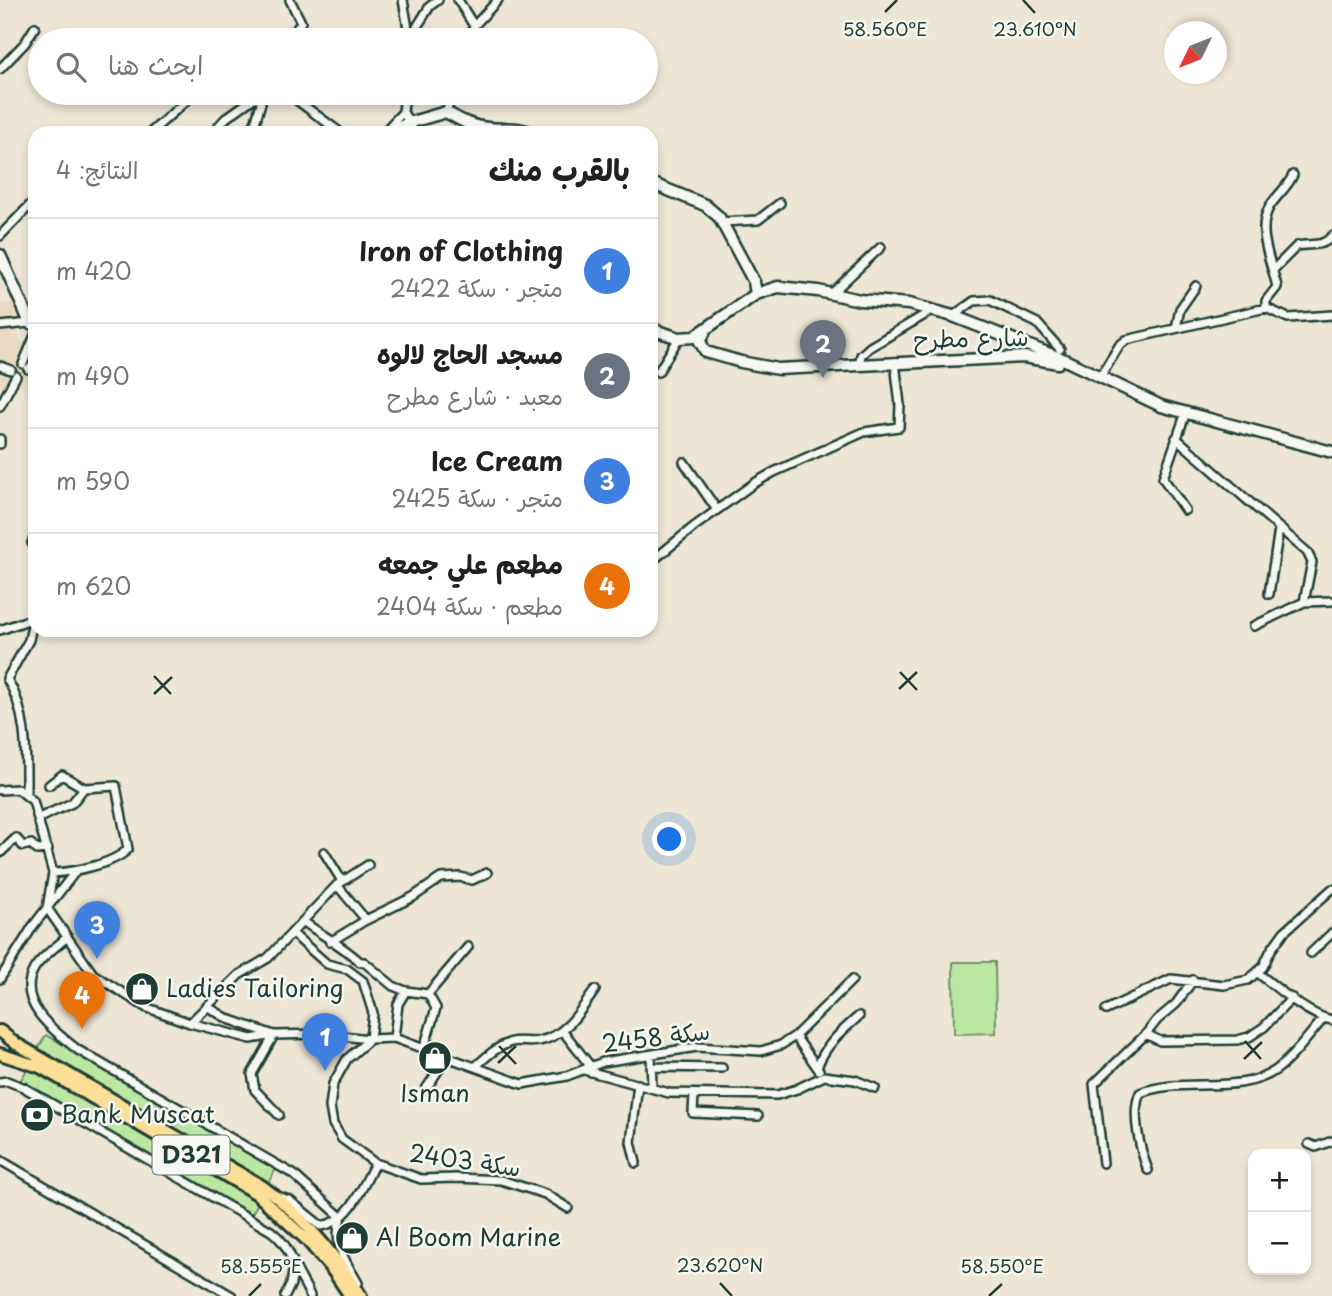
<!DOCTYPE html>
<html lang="ar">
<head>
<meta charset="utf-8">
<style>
	:root { --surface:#fff; --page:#f6f6f6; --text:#202124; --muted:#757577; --line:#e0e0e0; --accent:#0b8043 }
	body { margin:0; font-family:"Playpen Sans","Playpen Sans Arabic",sans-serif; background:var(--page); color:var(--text); direction:rtl }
	.controls { position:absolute; right:21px; bottom:21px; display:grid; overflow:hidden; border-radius:14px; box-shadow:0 4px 10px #0003 }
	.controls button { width:63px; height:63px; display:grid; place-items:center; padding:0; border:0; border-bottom:2px solid var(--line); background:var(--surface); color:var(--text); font:35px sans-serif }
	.compass { position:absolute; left:1164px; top:21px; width:63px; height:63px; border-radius:50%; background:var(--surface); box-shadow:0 4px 10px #0003; rotate:227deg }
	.you { position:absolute; left:670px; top:840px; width:24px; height:24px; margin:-18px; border:5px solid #fff; border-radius:50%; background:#1a73e8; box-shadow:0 0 0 10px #1a73e833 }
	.badge { display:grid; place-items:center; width:46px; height:46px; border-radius:50%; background:var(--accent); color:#fff; font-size:23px; font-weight:700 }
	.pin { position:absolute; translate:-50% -58px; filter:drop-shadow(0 2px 4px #0008) }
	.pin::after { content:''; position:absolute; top:37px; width:24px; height:21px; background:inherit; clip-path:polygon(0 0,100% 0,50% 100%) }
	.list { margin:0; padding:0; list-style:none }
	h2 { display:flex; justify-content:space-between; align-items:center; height:91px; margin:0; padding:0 28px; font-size:30px }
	h2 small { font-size:23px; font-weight:400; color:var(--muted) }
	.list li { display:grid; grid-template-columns:46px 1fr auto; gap:21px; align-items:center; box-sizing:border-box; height:105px; padding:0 28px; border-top:2px solid var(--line) }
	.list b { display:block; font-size:26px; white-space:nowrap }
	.list p { margin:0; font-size:23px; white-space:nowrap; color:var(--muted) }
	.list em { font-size:23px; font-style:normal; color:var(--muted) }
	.icon { flex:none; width:38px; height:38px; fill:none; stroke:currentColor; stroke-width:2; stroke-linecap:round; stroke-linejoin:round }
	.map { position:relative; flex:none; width:1332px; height:1296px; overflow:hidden; direction:ltr }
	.search { position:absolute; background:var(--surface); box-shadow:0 4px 10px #0003; left:28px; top:28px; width:630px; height:77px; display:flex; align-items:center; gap:18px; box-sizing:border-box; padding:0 24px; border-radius:38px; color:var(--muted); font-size:26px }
	.panel { position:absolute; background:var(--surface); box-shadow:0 4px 10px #0003; left:28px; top:126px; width:630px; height:511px; border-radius:21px; direction:rtl }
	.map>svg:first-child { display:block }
	.built { fill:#e9dbc1 }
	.green { fill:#bce7a3; stroke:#6e926c; stroke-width:2 }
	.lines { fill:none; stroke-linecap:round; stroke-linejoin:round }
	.street-casing { stroke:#1f3d34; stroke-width:12 }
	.secondary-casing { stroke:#1f3d34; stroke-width:15 }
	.primary-casing { stroke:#1f3d34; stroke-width:16 }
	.street { stroke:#f6f6f2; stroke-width:7 }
	.secondary { stroke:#f6f6f2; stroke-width:10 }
	.primary { stroke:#fcde96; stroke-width:10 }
	.ticks { fill:none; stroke:#1f3d34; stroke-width:2.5 }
	.labels { text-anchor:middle; stroke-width:5; stroke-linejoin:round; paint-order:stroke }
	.shield { fill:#f6f6f2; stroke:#60746d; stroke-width:2 }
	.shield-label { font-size:23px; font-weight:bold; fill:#1f3d34 }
	.street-label { font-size:24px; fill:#1f3d34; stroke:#f6f6f2 }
	.poi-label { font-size:24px; fill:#1f3d34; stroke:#f6f6f2; text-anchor:start }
	.ticks-label { font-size:18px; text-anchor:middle; fill:#1f3d34; stroke:#f6f6f2; stroke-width:5; stroke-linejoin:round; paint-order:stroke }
</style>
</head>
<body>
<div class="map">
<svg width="1332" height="1296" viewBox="0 0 1332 1296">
	<rect width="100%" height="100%" fill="#eee6d5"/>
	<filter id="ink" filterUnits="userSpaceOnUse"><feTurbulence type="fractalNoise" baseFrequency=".0143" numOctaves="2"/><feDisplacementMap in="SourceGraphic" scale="14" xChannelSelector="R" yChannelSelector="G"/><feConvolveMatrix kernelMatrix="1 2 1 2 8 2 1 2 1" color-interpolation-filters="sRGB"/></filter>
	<g filter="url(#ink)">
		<path class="built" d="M17 302 19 312 15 313 18 337 25 344H29L35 332V386L28 392 13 378 1 388 0 387V304Z"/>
		<path class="green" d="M953 962H995L996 1033 954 1034Z
			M46 1035 277 1167 267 1185 36 1052Z
			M29 1066 261 1198 251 1215 19 1083Z"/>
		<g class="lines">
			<g class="street-casing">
				<path id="street" d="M290 0 301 22 290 40
					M403 0 410 40
					M458 0 474 26 471 40
					M474 26 498 0
					M410 38 430 6 438 0
					M0 69 25 43 35 27
					M287 93 341 133
					M405 93 403 112 415 133
					M446 112 453 93
					M384 132 403 112
					M150 133 195 93
					M212 133 226 118 261 93
					M252 133 261 103 259 96
					M722 222 758 220 780 203
					M0 236 35 200
					M1273 270 1297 246C1311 243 1322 248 1332 236
					M831 294 881 247
					M1266 308 1288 318 1332 315
					M953 316 974 301 990 300 1037 323 1060 349
					M0 326 30 323
					M1176 328 1180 309 1196 286
					M23 364 35 335
					M0 366 11 370
					M859 366 861 355 870 347 933 310
					M28 369 35 365
					M658 372 679 338
					M1100 377 1119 346 1126 340 1266 308V301L1277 287C1272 263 1255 230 1270 206 1277 195 1287 188 1293 175
					M0 406 16 376
					M1184 418 1163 478 1185 510
					M1176 438 1307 552 1312 562 1304 602
					M0 439V444
					M684 462 717 510
					M35 536 32 543 35 546
					M651 562 695 526 753 484 774 472 864 432 899 427 900 405 895 362
					M1269 594 1279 529
					M1254 626 1304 602 1332 601
					M0 630 34 618
					M49 785 62 775 84 788
					M0 790 18 789 33 801 53 873 47 908
					M26 795C26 756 28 712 7 679L29 640 35 612
					M39 818 72 803 84 788
					M324 852 342 881
					M0 853 16 838 23 846 31 844 37 850 48 849
					M53 873C74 872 114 864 128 849L116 786 84 788
					M337 885 368 865
					M47 908 93 974 145 1007 190 1023 251 1039 274 1035 323 1034 370 1039 394 1038 522 1084 567 1076 603 1062 697 1047 761 1051 781 1045 795 1036 852 980
					M304 922C323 936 343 946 360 962H364L393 986 406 991
					M293 934 327 964 347 969 363 981 373 1013 370 1039 347 1059 333 1084 330 1107 333 1124 342 1139 375 1163 421 1179 456 1178 501 1180 545 1194 568 1208
					M66 938C56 947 41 957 34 969 15 1003 55 1032 78 1050L293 1174 341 1217
					M330 942 366 920
					M1311 953 1332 933
					M1258 973C1277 988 1309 1016 1332 1020
					M0 979 33 926 75 872
					M208 1007 228 1019 274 1035 252 1074 255 1090 279 1115
					M1106 1010 1171 979 1224 985 1248 980 1263 967 1271 950 1284 932 1332 889
					M190 1023 239 975 268 958 337 885 366 920 413 897 441 878 460 877 472 880 487 873
					M562 1030 591 1067
					M1146 1034 1160 1041 1237 1040 1249 1037 1264 1027 1292 998
					M795 1036 819 1070
					M394 1038 398 1004 406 991 428 994 468 947
					M424 1048 436 1008 428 994
					M651 1055 652 1088
					M475 1067C486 1057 496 1047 511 1042 520 1040 530 1043 539 1041 565 1037 581 1010 595 990
					M651 1067 722 1068
					M817 1067C826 1044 841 1032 859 1016
					M584 1070 669 1093 777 1095 797 1089 824 1076 855 1080 875 1088
					M0 1082 7 1081 23 1087 271 1231C284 1241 288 1250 294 1264 298 1275 306 1285 310 1296
					M426 1089 447 1057
					M694 1095 693 1113 758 1116
					M1309 1144 1316 1147 1332 1141
					M0 1160 232 1296
					M636 1163 631 1142 638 1084
					M1103 1163 1094 1084 1146 1034 1157 1020 1176 1004 1193 980
					M1148 1170C1140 1150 1131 1113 1140 1093 1181 1076 1240 1096 1276 1070 1294 1057 1309 1035 1324 1018
					M280 1197 289 1200 321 1226C350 1222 363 1186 375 1163
					M341 1217C332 1243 345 1261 358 1283
					M285 1296 291 1284 294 1266"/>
			</g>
			<g class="secondary-casing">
				<path id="secondary" d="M388 133 408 123 446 112C460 120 472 127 488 128 505 130 517 126 533 133
					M651 183 705 205 719 217 754 282 756 294
					M0 255 30 323H35
					M651 329 679 338 694 337 756 294 778 287 818 291 860 300 909 304 953 316 1065 360 1161 406 1332 452
					M705 331 700 342 706 352 741 362 778 369 1024 357 1058 363"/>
			</g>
			<g class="primary-casing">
				<path id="primary" d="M0 1031 15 1043 262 1186C303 1216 334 1253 361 1296
					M0 1054 40 1067 257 1194 307 1240 334 1272 350 1296"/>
			</g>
			<use href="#street" class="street"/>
			<use href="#secondary" class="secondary"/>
			<use href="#primary" class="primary"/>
		</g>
	</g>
	<path class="ticks" d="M1023 0 1035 13M885 12 897 0M900 672 917 690M154 676 171 694M899 689 917 672M154 694 172 677M1245 1041 1261 1059M499 1046 516 1064M1244 1059 1262 1042M498 1063 516 1046M720 1283 732 1296M249 1296 261 1284M989 1296 1002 1284"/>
	<defs>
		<g id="shop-disc" transform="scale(1.75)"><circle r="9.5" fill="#1f3d34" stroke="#f6f6f2"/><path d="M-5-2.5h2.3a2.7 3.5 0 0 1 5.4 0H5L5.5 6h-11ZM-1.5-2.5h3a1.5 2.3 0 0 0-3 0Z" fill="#fff"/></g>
		<g id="bank-disc" transform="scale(1.75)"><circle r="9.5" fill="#1f3d34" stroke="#f6f6f2"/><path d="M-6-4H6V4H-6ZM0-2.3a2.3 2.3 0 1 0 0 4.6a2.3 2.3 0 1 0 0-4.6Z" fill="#fff"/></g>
	</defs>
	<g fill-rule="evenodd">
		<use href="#shop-disc" x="142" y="989"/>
		<use href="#shop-disc" x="435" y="1058"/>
		<use href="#bank-disc" x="37" y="1115"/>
		<use href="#shop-disc" x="352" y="1238"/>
	</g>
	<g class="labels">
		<rect class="shield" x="152.5" y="1135.5" width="77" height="39" rx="5"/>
		<g class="shield-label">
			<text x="191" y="1163">D321</text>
		</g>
		<g class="street-label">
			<text transform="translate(971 339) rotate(-1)" y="8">شارع مطرح</text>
			<text transform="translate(656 1038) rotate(-7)" y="8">سكة 2458</text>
			<text transform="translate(465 1161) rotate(8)" y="8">سكة 2403</text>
		</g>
		<g class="poi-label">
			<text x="166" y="997">Ladies Tailoring</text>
			<text x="435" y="1102" text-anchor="middle">Isman</text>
			<text x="61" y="1123">Bank Muscat</text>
			<text x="376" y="1246">Al Boom Marine</text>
		</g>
	</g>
	<g class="ticks-label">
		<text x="885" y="36">58.560°E</text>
		<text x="1035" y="36">23.610°N</text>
		<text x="720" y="1272">23.620°N</text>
		<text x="261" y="1273">58.555°E</text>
		<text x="1002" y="1273">58.550°E</text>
	</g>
</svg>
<div class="controls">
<button>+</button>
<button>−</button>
</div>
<svg class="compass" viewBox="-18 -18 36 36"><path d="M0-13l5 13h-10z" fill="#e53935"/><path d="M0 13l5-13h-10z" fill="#757577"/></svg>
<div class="you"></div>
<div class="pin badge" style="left:325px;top:1071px;background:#3f7fe0">1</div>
<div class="pin badge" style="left:823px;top:378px;background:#6b7280">2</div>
<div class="pin badge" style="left:97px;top:959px;background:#3f7fe0">3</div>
<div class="pin badge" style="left:82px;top:1029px;background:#e8710a">4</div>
<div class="search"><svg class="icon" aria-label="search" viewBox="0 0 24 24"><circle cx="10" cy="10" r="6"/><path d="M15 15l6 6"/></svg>ابحث هنا</div>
<section class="panel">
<h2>بالقرب منك<small>النتائج: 4</small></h2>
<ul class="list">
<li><span class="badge" style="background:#3f7fe0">1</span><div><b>Iron of Clothing</b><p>متجر · سكة 2422</p></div><em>420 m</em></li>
<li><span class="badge" style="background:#6b7280">2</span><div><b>مسجد الحاج لالوه</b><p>معبد · شارع مطرح</p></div><em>490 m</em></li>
<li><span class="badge" style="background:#3f7fe0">3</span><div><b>Ice Cream</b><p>متجر · سكة 2425</p></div><em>590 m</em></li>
<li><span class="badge" style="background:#e8710a">4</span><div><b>مطعم علي جمعه</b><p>مطعم · سكة 2404</p></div><em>620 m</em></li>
</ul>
</section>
</div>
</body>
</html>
